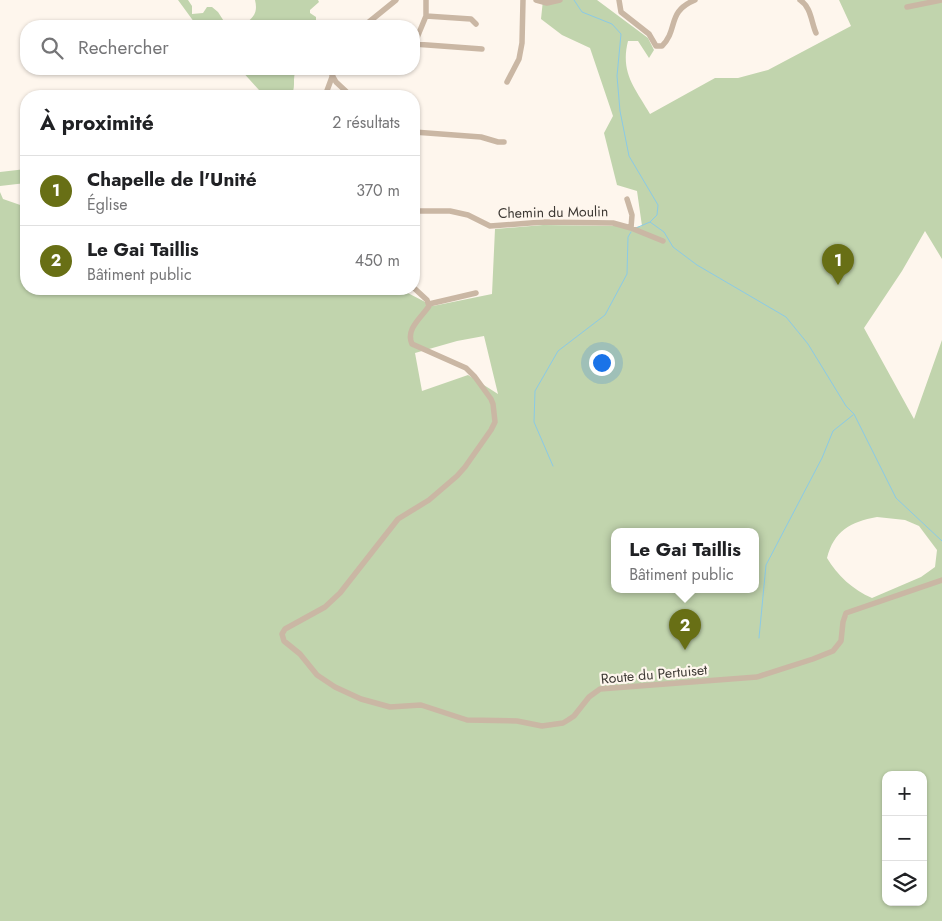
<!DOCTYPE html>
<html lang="fr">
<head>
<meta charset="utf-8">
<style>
	:root { --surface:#fff; --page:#f6f6f6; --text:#202124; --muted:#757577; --line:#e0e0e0; --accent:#686f15 }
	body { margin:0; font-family:Jost,sans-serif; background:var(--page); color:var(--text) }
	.controls { position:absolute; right:15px; bottom:15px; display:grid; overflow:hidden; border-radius:10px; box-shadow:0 1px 4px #0004 }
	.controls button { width:45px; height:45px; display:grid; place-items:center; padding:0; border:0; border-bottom:1px solid var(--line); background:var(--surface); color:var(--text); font:25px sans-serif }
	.you { position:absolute; left:601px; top:362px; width:18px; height:18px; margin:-12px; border:4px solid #fff; border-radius:50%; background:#1a73e8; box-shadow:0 0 0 8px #1a73e833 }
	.badge { display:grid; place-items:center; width:32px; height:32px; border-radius:50%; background:var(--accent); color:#fff; font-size:16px; font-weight:700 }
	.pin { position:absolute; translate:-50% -41px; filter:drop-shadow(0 1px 2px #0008) }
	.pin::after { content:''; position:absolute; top:26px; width:18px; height:15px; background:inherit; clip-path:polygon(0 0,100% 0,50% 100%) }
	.popup { position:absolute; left:611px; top:528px; width:148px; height:65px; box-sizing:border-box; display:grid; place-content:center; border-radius:10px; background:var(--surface); filter:drop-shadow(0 1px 4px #0005); font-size:16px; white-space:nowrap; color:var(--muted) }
	.popup b { font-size:19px; color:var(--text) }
	.popup::after { content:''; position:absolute; left:50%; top:100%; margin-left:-10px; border:10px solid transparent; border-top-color:var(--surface) }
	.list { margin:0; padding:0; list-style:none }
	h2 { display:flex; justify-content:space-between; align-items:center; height:65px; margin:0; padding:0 20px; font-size:21px }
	h2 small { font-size:16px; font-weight:400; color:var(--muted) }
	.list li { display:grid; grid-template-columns:32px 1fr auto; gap:15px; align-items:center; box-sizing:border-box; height:70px; padding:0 20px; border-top:1px solid var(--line) }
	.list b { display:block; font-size:19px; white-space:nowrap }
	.list p { margin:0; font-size:16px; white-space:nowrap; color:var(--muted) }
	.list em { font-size:16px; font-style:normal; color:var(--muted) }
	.icon { flex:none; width:28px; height:28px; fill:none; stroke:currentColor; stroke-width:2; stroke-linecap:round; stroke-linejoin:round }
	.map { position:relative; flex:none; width:942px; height:921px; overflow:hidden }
	.search { position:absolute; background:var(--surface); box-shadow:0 1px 4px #0004; left:20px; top:20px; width:400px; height:55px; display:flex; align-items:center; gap:12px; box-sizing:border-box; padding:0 18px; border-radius:20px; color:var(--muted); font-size:19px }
	.panel { position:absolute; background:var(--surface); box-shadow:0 1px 4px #0004; left:20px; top:90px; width:400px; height:205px; border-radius:20px }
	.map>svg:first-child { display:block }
	.green { fill:#c1d4ad; fill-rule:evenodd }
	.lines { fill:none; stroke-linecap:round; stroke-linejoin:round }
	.stream { stroke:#8bcae6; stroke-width:1 }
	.minor { stroke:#cab7a4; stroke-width:5.5 }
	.labels { text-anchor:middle; stroke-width:4.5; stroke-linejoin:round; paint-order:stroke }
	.street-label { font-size:14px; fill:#3d3934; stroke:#fef6ed }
</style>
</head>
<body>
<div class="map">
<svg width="942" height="921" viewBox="0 0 942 921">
	<rect width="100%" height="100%" fill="#fef6ed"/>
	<path class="green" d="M178 0H188L192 6V14L203 13 207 7H212L218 12 227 26H197Z
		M255 0H318L319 2 310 10V13L316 17V26H243L244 24C254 18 258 12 255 0Z
		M543 0H597L648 38 654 50 649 58 638 41H628C620 73 635 88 650 114L715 78H738L768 70 851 26 839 0H942V259L925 231 902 271 864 328 914 419 942 340V921H0V192L3 199 26 207V289H355L356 291 358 289H400L433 306 492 294 495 229 543 225 621 226 631 228 642 226 637 191 617 185 604 133 613 116 590 48 562 35 541 19ZM484 336 498 394 468 375 422 391 415 353 457 341ZM877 517 905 520 919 526 937 550 935 567 921 577 872 598C853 590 837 575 827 558 834 531 850 522 877 517ZM615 531H755V589H615ZM886 775H923V902H886Z
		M240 69H272L277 72 285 69H300L296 70C292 79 296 85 292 94L285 96H261L259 90Z
		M26 169V183L0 186V172Z"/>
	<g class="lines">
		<path class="stream" d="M574 0 582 12 612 24 621 34 617 76 620 111 629 156 658 205 657 215 650 222 664 232 673 247 697 265 786 317 808 344 846 406 854 414 896 498 942 541
			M636 228 650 222
			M553 466 534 422 535 391 558 351 605 315 627 274 628 237 631 232
			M759 638 766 565 822 458 833 431 853 415"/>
		<path class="minor" d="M536 0 547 3 560 0
			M619 0 621 12 649 34 656 46H662C679 29 666 12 695 0
			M800 0C811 7 811 21 816 33
			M907 7 942 0
			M426 16 471 19 476 24
			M364 26 396 0
			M414 44 482 49
			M414 45 426 16V0
			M332 75 336 82 351 96
			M507 82 519 59 522 43 523 0
			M325 96 335 69
			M414 132 481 137 498 142H504
			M627 199 632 215 631 228
			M414 211H450L468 215 490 226 543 222 613 223 631 228 663 241
			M414 288 427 300 429 306C422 317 405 329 412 344L466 368 475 377 491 399 493 404 495 422 491 430 465 467 457 476 429 500 398 519 340 593 325 607 285 629 282 634 284 641 300 654 317 675 335 687 361 699 390 707 421 705 467 720 517 721 542 726 563 723 568 720 574 716 589 697 600 689 757 677 813 659 833 651 841 641 843 622 846 613 942 580
			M429 304 476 293"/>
	</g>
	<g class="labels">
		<g class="street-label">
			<text transform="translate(553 212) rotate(-1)" y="5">Chemin du Moulin</text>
			<text transform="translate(654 674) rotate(-5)" y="5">Route du Pertuiset</text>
		</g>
	</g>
</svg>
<div class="controls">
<button>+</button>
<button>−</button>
<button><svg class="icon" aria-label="layers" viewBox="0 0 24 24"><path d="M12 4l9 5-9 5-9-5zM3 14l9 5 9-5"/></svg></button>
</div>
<div class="you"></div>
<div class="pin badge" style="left:838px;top:285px">1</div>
<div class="pin badge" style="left:685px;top:650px">2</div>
<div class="popup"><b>Le Gai Taillis</b>Bâtiment public</div>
<div class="search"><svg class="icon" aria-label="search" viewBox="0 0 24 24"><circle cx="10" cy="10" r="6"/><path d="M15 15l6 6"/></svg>Rechercher</div>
<section class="panel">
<h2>À proximité<small>2 résultats</small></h2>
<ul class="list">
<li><span class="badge">1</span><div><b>Chapelle de l'Unité</b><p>Église</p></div><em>370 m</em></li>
<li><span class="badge">2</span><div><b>Le Gai Taillis</b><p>Bâtiment public</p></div><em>450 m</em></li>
</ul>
</section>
</div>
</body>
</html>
